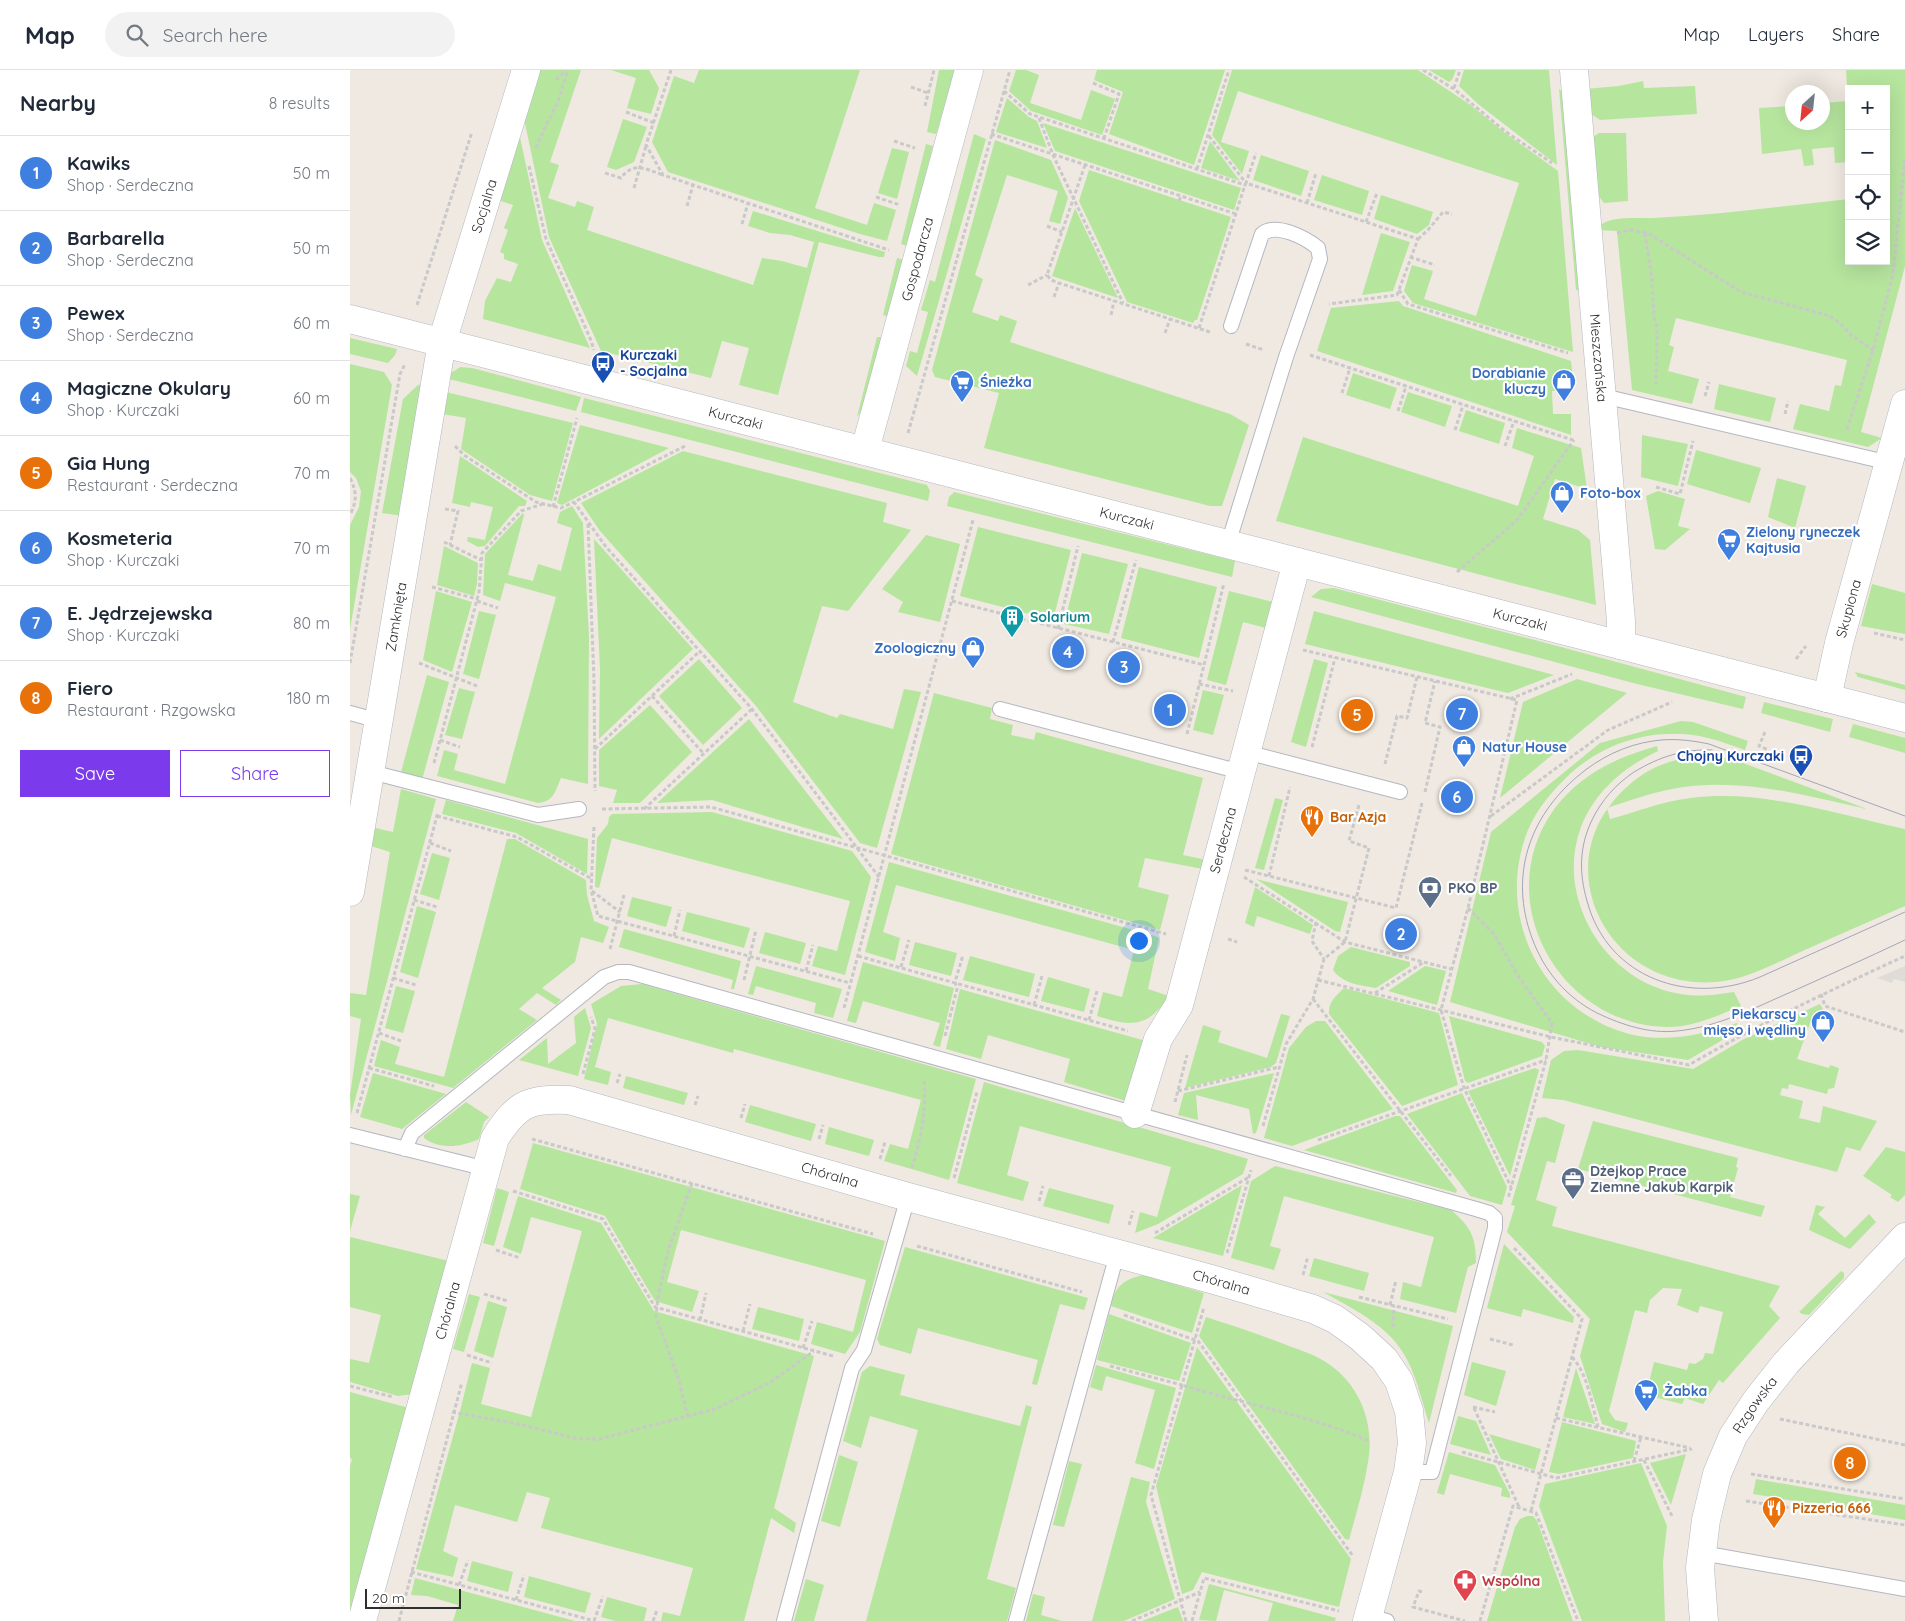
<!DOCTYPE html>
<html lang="en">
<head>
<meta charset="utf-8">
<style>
	:root { --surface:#fff; --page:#f2f2f3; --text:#1f2937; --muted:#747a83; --line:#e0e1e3; --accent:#7c3aed }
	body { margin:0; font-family:Quicksand,sans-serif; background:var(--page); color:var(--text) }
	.controls { position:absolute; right:15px; top:15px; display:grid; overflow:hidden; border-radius:0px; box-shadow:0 5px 20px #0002 }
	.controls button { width:45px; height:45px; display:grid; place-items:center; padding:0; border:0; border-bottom:1px solid var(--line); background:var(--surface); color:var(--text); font:25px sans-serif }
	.compass { position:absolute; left:1435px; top:15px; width:45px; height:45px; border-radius:50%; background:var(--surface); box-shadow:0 5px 20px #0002; rotate:207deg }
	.scale { position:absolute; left:15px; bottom:12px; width:96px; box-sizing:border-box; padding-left:5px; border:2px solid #2e2e2e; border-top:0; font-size:14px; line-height:18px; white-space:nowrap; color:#2e2e2e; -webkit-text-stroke:4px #fff; paint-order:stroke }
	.you { position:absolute; left:788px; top:870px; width:18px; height:18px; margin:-12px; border:4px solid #fff; border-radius:50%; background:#1a73e8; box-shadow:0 0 0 8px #1a73e833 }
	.badge { display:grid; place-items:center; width:32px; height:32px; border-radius:50%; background:var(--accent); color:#fff; font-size:16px; font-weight:700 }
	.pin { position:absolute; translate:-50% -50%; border:2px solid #fff; box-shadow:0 1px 5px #0006 }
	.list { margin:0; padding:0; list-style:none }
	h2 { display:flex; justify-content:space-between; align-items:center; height:65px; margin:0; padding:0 20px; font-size:21px }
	h2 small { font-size:16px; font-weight:400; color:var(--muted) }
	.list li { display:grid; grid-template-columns:32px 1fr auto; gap:15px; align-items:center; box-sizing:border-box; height:75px; padding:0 20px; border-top:1px solid var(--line) }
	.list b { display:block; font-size:19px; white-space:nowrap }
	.list p { margin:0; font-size:16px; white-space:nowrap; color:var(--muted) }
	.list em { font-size:16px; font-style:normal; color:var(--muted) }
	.actions { display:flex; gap:10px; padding:15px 20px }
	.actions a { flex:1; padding:11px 0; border:1px solid var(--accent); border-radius:0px; text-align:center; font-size:18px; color:var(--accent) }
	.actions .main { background:var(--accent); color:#fff }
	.icon { flex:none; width:28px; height:28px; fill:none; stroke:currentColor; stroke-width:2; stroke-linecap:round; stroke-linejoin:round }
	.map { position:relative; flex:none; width:1555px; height:1551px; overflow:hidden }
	header { display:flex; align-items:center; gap:30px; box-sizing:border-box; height:70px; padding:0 25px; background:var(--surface); border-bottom:1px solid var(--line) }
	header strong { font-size:24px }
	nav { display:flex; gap:28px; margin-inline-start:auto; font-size:18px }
	.search { width:350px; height:45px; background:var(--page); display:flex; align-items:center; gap:12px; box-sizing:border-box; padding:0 18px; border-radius:28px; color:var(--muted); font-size:19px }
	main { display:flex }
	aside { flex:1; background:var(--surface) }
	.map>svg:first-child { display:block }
	.green { fill:#b6e59e }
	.plaza { fill:#dfdcd8 }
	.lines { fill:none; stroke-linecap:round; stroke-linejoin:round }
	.service-casing { stroke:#b4b7c1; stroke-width:16 }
	.minor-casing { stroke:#b4b7c1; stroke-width:29 }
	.tertiary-casing { stroke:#b4b7c1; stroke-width:29 }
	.path { stroke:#c9c9c9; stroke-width:3; stroke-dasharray:4 2.5; stroke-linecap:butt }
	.service { stroke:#fff; stroke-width:14 }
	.minor { stroke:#fff; stroke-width:28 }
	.tertiary { stroke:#fff; stroke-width:28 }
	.tram { stroke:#a3a6b8; stroke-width:1 }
	.labels { text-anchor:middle; stroke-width:4.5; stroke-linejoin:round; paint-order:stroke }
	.street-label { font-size:14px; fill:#2e2e2e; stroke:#fff }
	.transit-label { font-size:14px; font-weight:bold; fill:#164399; stroke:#fff; text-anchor:start }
	.shop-label { font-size:14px; font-weight:bold; fill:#366cbe; stroke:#fff; text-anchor:start }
	.culture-label { font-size:14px; font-weight:bold; fill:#0d838f; stroke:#fff; text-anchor:start }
	.food-label { font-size:14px; font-weight:bold; fill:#c56008; stroke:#fff; text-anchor:start }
	.service-label { font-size:14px; font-weight:bold; fill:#4e5e75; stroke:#fff; text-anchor:start }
	.health-label { font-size:14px; font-weight:bold; fill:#be3a42; stroke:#fff; text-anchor:start }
</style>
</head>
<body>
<header>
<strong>Map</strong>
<div class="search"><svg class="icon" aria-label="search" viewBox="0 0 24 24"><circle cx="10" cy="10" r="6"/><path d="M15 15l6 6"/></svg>Search here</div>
<nav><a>Map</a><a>Layers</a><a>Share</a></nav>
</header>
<main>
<aside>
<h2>Nearby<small>8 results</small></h2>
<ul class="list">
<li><span class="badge" style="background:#3f7fe0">1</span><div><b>Kawiks</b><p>Shop · Serdeczna</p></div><em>50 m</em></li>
<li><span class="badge" style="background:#3f7fe0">2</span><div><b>Barbarella</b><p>Shop · Serdeczna</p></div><em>50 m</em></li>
<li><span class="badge" style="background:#3f7fe0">3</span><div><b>Pewex</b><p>Shop · Serdeczna</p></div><em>60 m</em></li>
<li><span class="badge" style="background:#3f7fe0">4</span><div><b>Magiczne Okulary</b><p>Shop · Kurczaki</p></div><em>60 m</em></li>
<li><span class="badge" style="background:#e8710a">5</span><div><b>Gia Hung</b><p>Restaurant · Serdeczna</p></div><em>70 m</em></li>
<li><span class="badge" style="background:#3f7fe0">6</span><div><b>Kosmeteria</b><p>Shop · Kurczaki</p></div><em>70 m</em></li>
<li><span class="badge" style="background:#3f7fe0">7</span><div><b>E. Jędrzejewska</b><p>Shop · Kurczaki</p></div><em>80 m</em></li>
<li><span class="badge" style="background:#e8710a">8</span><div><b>Fiero</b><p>Restaurant · Rzgowska</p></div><em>180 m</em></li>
</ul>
<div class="actions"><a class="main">Save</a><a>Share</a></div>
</aside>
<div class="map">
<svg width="1555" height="1551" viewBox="0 0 1555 1551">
	<rect width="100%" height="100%" fill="#efe9e1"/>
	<path class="green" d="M187 0H231L200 92 209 95 198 128 225 137 227 131 244 137 237 160 403 215 412 188 432 191 457 198 464 172 440 165 420 163 398 156 403 141 535 182 534 187H529L469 172 428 325 389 315 399 278 372 271 361 308 251 281 199 167 173 44Z
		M261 0H299L309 18 301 44 277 38 286 8Z
		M349 0H510L465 138 517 155 524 133 546 140 537 171 510 164 318 102 302 72 324 6 344 13Z
		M589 0H606L586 64 577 62Z
		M666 0H676L689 5 680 33 731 50 741 20 765 29 752 65 681 41 659 21Z
		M747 0H875L844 95 759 64 773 22 744 10Z
		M882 0H1068L1119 34 1154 62 1208 101 1223 282 1063 233 1054 221 1062 195 1083 201 1074 229 1126 246 1169 113 888 21 871 72 899 81 892 104 862 65Z
		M1079 0H1106L1102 10 1099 12Z
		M1114 0H1199L1207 95 1128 34 1109 16Z
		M1496 0H1555V196L1511 362 1532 368 1518 377 1443 359 1450 334 1479 341 1485 315 1491 316 1497 290 1326 248 1319 275 1324 277 1318 301 1349 309 1342 334 1282 320 1267 161 1248 160C1253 144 1291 149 1304 148 1369 145 1434 136 1499 129V191H1536V19H1499V92L1485 93 1484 77 1462 79 1464 95 1454 96 1451 79 1412 84 1409 38 1442 36V52H1472L1473 33 1498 31Z
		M1293 11 1294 18 1345 16 1347 44 1250 50 1238 42 1235 19 1269 16Z
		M1209 19 1218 25 1234 221 1226 220Z
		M657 28 679 47 687 51 697 78 646 62Z
		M273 49 297 57 284 92 266 100 257 97Z
		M693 53 891 118 884 140 705 81Z
		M168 58 192 170 240 278 133 249 135 231 147 208 161 212 168 194 154 189V184L150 182 158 160 154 158 163 135 145 129Z
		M1249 63H1276L1278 131 1254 133 1245 121 1240 69Z
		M624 64 636 69 567 306 556 296 560 281 567 283 578 242 571 240 580 210 585 212Z
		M645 70 701 90 718 128 710 154 699 151 708 121 657 105 625 205 633 209 622 242 648 251 650 245 667 251 660 272 880 344 899 355 872 436H860L634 378 649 323 585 307 582 300Z
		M860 71 890 111 851 98Z
		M576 74 583 76 557 176 551 174Z
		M542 78 559 82 547 129 528 123Z
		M911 85 959 101 951 126 903 110Z
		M739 100 881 147 847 250H845L843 253 777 232 729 131Z
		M972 105 1019 121 1012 145 964 130Z
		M1031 125 1083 142 1079 155 1067 164 1024 149Z
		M725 138 768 228 702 206Z
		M1031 163 1060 172 1043 221 1012 225Z
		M547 188 554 190 540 247 533 245Z
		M1049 231 1053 236 1221 291 1224 319 1202 321 1203 344H1221V365L967 281 981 238Z
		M527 267H534L516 334 507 347Z
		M0 268 47 279 45 285 38 293 0 284Z
		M0 294 34 302 42 315 0 559V455L9 437 11 421 6 408 0 402Z
		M110 297 122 298 231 327 226 341 99 309 101 303Z
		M1003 303 1047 318 1040 339 996 325Z
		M76 314 53 446 32 443 53 329 68 315Z
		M1369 314 1426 328 1420 352 1364 339Z
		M96 322 223 353 202 431 180 425 111 379 116 348 92 344Z
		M1058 322 1102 336 1095 357 1051 342Z
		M234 328 577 415 580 421 578 431 231 342Z
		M1116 340 1155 353 1149 374 1109 361Z
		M230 355 319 378 212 435 207 433Z
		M1167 358 1231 378 1237 419 1205 409 1193 449 1228 460 1240 470 1246 535 926 451 953 367 1168 436 1184 386 1162 378Z
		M1292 365 1338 374 1328 416 1291 407Z
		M1346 380 1411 398 1400 433 1337 414Z
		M333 381 537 433 533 452 561 460 498 541 472 536 443 632 487 648 490 644 543 659 554 619 571 622 527 778 510 773 406 636 250 461 231 433Z
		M110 386 177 431 175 436H169L135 476 128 477 117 471 118 467 135 470 143 437 121 432 120 437 102 433Z
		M1427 408 1456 416 1445 458 1418 447Z
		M1308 421 1335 429 1328 456 1340 459 1315 480 1305 479 1296 426Z
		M604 422 885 491 882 507 597 436 599 427Z
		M222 436 233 453 239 567 238 714 211 708C205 722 204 731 188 733L87 706 94 680 108 684 104 700 155 714 206 527 155 513 150 531 133 525 135 484 173 443 174 445 158 505 183 511 188 494 211 501 222 458 207 453 210 442Z
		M628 457 721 480 703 550 610 526Z
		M576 465 610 474 590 552 548 542 553 532 532 519Z
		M244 469 343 579 249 669 250 599Z
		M94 476 128 493 127 514 124 526 87 515Z
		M732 483 778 494 759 564 714 554Z
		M789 497 867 517 849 588 771 568Z
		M1522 514 1555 523V564L1511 556Z
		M984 518 1185 570 1396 627 1393 639 1287 614 961 527 971 519Z
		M86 521 122 532 102 602 73 590Z
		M879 521 923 532 916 558 893 552 876 615 857 610Z
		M129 541 146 545 129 609 113 604Z
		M964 541 1204 605 1158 623 955 574Z
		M349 589 392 638 353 675 309 626Z
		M964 589 978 593 956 677 941 672Z
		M1505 602 1555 615V620L1508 607Z
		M77 605 99 612 72 710 50 706Z
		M1227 609 1277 623 1150 728 1173 632Z
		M109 618 125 622 112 669 95 665Z
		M853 620 874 625 863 665 843 660Z
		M584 623 642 638 640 649 663 655 661 665 684 670 686 662 853 708 833 785 857 790 853 799 795 788 788 817 819 825 810 860 541 784Z
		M1414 632 1483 649 1480 662 1411 643Z
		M300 635 342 682 290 733H263L267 720 249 716V680Z
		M399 649 493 769 362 730 307 733Z
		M1331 651 1343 652 1398 671 1395 680C1383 676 1371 671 1358 668 1310 656 1258 670 1221 703 1204 719 1187 738 1178 760 1144 845 1191 940 1279 964 1315 973 1353 965 1387 953L1388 961 1338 990 1251 977 1100 932 1141 762 1250 673Z
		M1503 654 1555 668V683L1499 667Z
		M1307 676 1308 681C1274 697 1245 721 1231 757 1204 828 1256 913 1331 924 1349 927 1366 925 1384 922L1391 936C1367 946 1341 958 1315 957 1207 953 1139 827 1205 738 1231 704 1267 687 1307 676Z
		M1357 686 1376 688 1393 693 1517 739C1453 725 1388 706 1322 719 1300 723 1278 731 1257 738L1260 749C1287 742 1313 731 1341 728 1413 719 1485 744 1555 759V836C1519 852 1483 867 1448 883 1422 895 1394 910 1366 912 1256 921 1192 791 1278 716 1301 695 1327 687 1357 686Z
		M51 719 86 729 1 1045 0 1025 11 949 0 946V923L16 925 40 782 18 775 21 757 43 762Z
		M925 728 933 730 914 800 905 798Z
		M96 730 238 769 237 804 166 763 92 744Z
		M362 742 502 781 521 807 495 905 462 896 468 876 487 881 500 831 262 768 249 818 245 817 247 768 258 754 259 747 262 744Z
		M157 769H165L236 810 237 825 244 851 259 857 253 873 231 867 225 892 192 918 211 930 206 935 187 923 169 939 187 950 103 1018 24 996 31 970 50 977 45 994 94 1007Z
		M82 783 100 788 89 830 70 824Z
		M539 792 805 866 809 868 798 919 819 926C798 958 781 957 747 946L753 922 772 927 784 880 546 815 533 862 550 868 545 891 515 882Z
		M906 809 998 832 990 862 985 861Z
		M905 817 963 855 960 864 907 846 904 857 895 853Z
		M282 827 322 837 316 857 277 846Z
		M67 836 86 842 68 908 50 902Z
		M337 842 400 858 394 878 332 861Z
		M274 859 391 891 384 919H381L383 910 269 877Z
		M415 862 456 873 450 894 409 883Z
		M565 872 607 883 601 906 559 895Z
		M1001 877 1060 892V896L1026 918C1010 915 993 914 983 900L988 886Z
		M620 886 685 904 679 927 613 910Z
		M513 892 604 918 590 977 583 975 590 953 513 931 506 953 497 951Z
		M406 896 492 919 483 948 464 943 466 933 406 916 403 925 398 924Z
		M1075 896 1096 901 1087 935 1038 921Z
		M698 907 740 919 734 942 691 931Z
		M292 914 626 1009 599 1110 534 1091 540 1074 558 1079 571 1030 384 979 383 983 258 948 245 997 261 1002 258 1015 234 1009 247 954 241 934 271 916Z
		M46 916 65 921 53 963 35 958Z
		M994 918 1089 943 1108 1015 1052 1036 979 944C978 932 986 926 994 918Z
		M610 919 796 971 779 1032 714 1012 720 989 638 965 631 989 596 979Z
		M1470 934 1475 943 1474 952 1462 948 1447 989 1479 998 1480 995 1489 998 1484 1018 1478 1019 1477 1024 1439 1014 1438 1019 1432 1018 1430 1025 1453 1031 1449 1048 1470 1053 1473 1036 1527 1051 1510 1081 1496 1077 1487 1102 1213 1030 1192 1028 1201 990 1214 981 1228 980 1343 999 1394 969Z
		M235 938 241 958 228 1006 169 990 197 968 198 994 226 973 224 947Z
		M931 944 940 946 926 993 921 997 835 1018 853 955 871 961 868 972 917 988Z
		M1099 946 1192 972 1195 976 1192 986 1118 1013 1115 1011Z
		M966 951H975L1043 1039 942 1076 914 1068 939 978 956 957Z
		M1185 998 1189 1000 1160 1106 1118 1021Z
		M23 1003 96 1024 52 1059 10 1047Z
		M924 1003 906 1063 903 1064 899 1039 846 1025 848 1050 828 1045 834 1023Z
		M276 1006 338 1023 334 1035 273 1018Z
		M634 1012 898 1089 893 1104 808 1154 785 1163 790 1142 807 1147 821 1097 670 1056 657 1105 679 1112 673 1131 607 1113Z
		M1112 1023 1157 1117 1152 1135 1120 1126 1057 1044Z
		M116 1032 139 1047 134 1052 129 1069C112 1077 90 1080 74 1068V1065Z
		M400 1035 466 1054 461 1071 395 1052Z
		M1045 1046H1050L1107 1120 1106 1123 954 1080Z
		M1195 1047 1215 1055 1205 1093 1197 1091 1186 1130 1207 1137 1202 1156 1430 1216 1419 1236 1430 1248 1373 1313 1369 1310 1353 1334 1335 1328 1332 1334 1296 1325 1304 1292 1337 1300 1339 1293 1345 1294 1353 1289 1355 1283 1363 1284 1373 1242 1350 1236 1348 1243 1327 1235 1332 1219 1313 1218 1300 1230 1297 1243 1285 1240 1259 1341 1265 1350 1278 1353 1275 1362 1252 1354 1230 1286 1240 1249 1157 1162 1165 1136 1161 1135 1187 1048Z
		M1243 1051 1388 1088 1386 1097 1388 1098 1380 1127 1415 1136 1411 1147 1228 1099Z
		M479 1057 524 1070 519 1086 475 1074Z
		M183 1073 535 1171 510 1262 495 1284 461 1274 467 1252 503 1262 516 1210 331 1160 317 1212 349 1221 342 1242 305 1231 255 1146 170 1119Z
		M1536 1077 1555 1082V1125L1548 1132 1540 1127 1542 1125 1513 1106Z
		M925 1096 1101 1140C1121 1157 1126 1167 1126 1193L1118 1197 1106 1243 1050 1229 1053 1212 1071 1217 1084 1167 934 1126 920 1176 931 1179 924 1200 881 1188 901 1111Z
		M892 1115 873 1186 803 1168Z
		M147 1118 159 1122 144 1176 133 1173Z
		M699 1118 764 1135 759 1154 693 1136Z
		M0 1124 10 1126 0 1161Z
		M168 1126 251 1153 304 1241 464 1286 424 1438 446 1453 444 1463 421 1448 394 1551H311L313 1542 330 1546 343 1498 191 1458 200 1428 177 1422 167 1452 105 1435 93 1481 108 1488 103 1507 66 1499 110 1341 122 1293 140 1298 131 1334 181 1347 232 1161 181 1147 171 1184 153 1177Z
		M1466 1135 1475 1137 1468 1144 1495 1168 1519 1144 1526 1152 1500 1179 1459 1160Z
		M0 1167 99 1191 63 1324 48 1326 0 1312V1289L19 1293 31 1245 0 1237Z
		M1154 1174 1224 1247 1223 1253 1173 1239 1171 1247 1137 1238Z
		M555 1177 738 1228 734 1240 710 1234 687 1315 682 1314 688 1290 568 1258 561 1284 530 1275 527 1269Z
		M964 1188 1019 1203 1014 1221 959 1206Z
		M1491 1201 1494 1203V1208L1459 1245 1452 1244 1449 1242Z
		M794 1205 854 1223 842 1263 761 1236C765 1215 775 1209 794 1205Z
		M973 1222 1103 1256 1079 1353C1071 1329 1066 1302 1052 1281 1035 1254 1000 1237 973 1222Z
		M119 1224 130 1227 114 1282 103 1279Z
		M138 1231 157 1237 143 1288 124 1281Z
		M408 1237 454 1249 449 1271 402 1259Z
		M759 1244 841 1273 829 1311 747 1290Z
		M856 1247C884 1256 911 1265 939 1276 950 1280 963 1284 974 1291 1009 1312 1025 1352 1018 1392 1014 1418 1006 1444 999 1470L995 1469 849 1266Z
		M847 1277 1001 1489 989 1537 852 1502 843 1520 832 1524 806 1416Z
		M1122 1292 1156 1301 1146 1336 1114 1325Z
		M746 1295 826 1318 804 1399 785 1393 805 1320 756 1306 752 1321 740 1317Z
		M520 1296 555 1305 550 1325 670 1356 676 1335 682 1337 637 1509 666 1518 657 1551H516L568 1360 520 1346 511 1378 493 1371 512 1302Z
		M1226 1298 1245 1354 1213 1347Z
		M0 1322 59 1338 20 1477 0 1542V1396L2 1389 0 1388Z
		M1108 1346 1126 1351 1141 1385 1100 1374Z
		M1212 1352 1286 1371 1283 1388 1209 1404 1199 1402Z
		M1139 1364 1191 1379 1185 1400 1151 1389Z
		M1099 1382 1145 1395 1160 1424V1428L1151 1426 1152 1418 1100 1404 1094 1425 1087 1423Z
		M1336 1384 1321 1435 1300 1393Z
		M489 1385 508 1392 490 1457 471 1451Z
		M719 1391 732 1394 714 1457 703 1455Z
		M1291 1393 1317 1456 1313 1492 1315 1551H1232L1189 1436 1195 1414Z
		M781 1407 800 1412 796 1432 825 1529 774 1551H742Z
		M1406 1409 1555 1435V1450L1403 1424Z
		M1177 1446H1183L1187 1451 1223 1551H1137L1165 1457 1170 1449Z
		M122 1491 163 1502 158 1522 117 1511Z
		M179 1506 241 1523 235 1543 174 1527Z
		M65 1508 225 1551H103L108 1535 77 1526 61 1525Z
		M456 1509 474 1515 464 1551H444Z
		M859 1514 986 1548 985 1551H918L923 1533 874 1520 866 1551 849 1550Z
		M683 1524 695 1527 691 1545 712 1551H676Z
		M257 1527 297 1538 294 1551H265L251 1547Z
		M828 1537 833 1551H792Z"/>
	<path class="plaza" d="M1555 896V912L1544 909 1542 913 1527 908Z"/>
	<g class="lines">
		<g class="service-casing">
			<path id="service" d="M1253 326 1540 393
				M878 474 936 287 970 189 968 178C956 168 926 152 912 164L881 256
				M650 639 891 702
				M0 643 29 651
				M896 682 1050 722
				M21 702 188 745 229 739
				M0 1065 137 1099
				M55 1079 62 1063 254 907 268 902H279C562 980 843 1061 1126 1139L1139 1143 1145 1148V1158L1082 1402H1058
				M1352 1483 1555 1519
				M1018 1546 1037 1551
				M434 1551 502 1298 514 1280 558 1127
				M666 1551 767 1184"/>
		</g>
		<g class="minor-casing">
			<g id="minor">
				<path id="s1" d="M1224 0 1271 551V575"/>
				<path id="s2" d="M515 380 619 0"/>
				<path id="s3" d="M1477 628 1489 573 1555 334"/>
				<path id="s4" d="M0 822 92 272 176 0"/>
				<path id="s5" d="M785 1044 808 969 829 935 947 492"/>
				<path id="s6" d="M12 1551 145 1068C167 1034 178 1028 219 1030L558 1127 861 1209 963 1239 985 1249 1010 1267 1034 1289 1049 1311 1059 1341 1062 1373 1058 1402 1017 1551"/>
				<path id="s7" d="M1354 1551 1350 1498 1356 1450 1367 1404 1383 1366 1406 1331 1436 1293 1555 1167"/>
			</g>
		</g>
		<g class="tertiary-casing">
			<g id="tertiary">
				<path id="s8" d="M0 249 1555 648"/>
			</g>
		</g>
		<path class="path" d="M321 0 296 75 313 105 539 180
			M1073 0 1104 19 1156 62 1202 93
			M206 10 216 0
			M743 13 769 24 754 68
			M561 17 578 23
			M1104 18 1110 0
			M654 21 680 44 689 47 895 115 896 113 1068 169 1047 225 979 234
			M575 36 584 0
			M276 42 304 53
			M689 48 703 85 773 233
			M641 64 886 144
			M859 66 896 113 906 83
			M544 71 565 78
			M186 78 196 55 207 34 218 0
			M735 95 697 205 701 210 709 213 860 262
			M179 96 196 169 240 268 244 280
			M847 99 879 0
			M255 103 271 108C284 91 295 99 313 105
			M284 118 296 76
			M526 127 550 135
			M829 131 831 126
			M957 133 966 103
			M337 136 343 115
			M1016 152 1027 123
			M392 154 398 133
			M697 156 712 162
			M1267 163 1281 160 1298 163 1391 222 1480 246 1492 255 1502 266 1523 280
			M1295 163 1302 209 1304 247 1307 258 1306 314
			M1068 169 1078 160 1093 142 1102 144
			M1060 187 1085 195
			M678 215 697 205
			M1049 220 1058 234 1218 283
			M704 227 709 213
			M67 235 122 62
			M761 245 764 231
			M849 258 895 115
			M815 263 820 249
			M896 274 914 280
			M960 285 1226 371
			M992 323 1000 298
			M1355 326 1359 312
			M1048 341 1056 316
			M1435 344 1438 331
			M1497 359 1523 280 1543 204 1555 87
			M1105 360 1113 335
			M558 363 660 0
			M105 376 114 385 186 432 211 438 224 432
			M335 376 224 432 256 477 402 639 529 807
			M1155 376 1164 351
			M0 408C7 422 7 431 0 445
			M1306 417 1330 424 1343 371
			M203 437 227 348
			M95 439 108 441 100 475
			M238 454 244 610 245 721
			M94 472 131 490
			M1107 502 1167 450 1224 370
			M82 517 127 529
			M127 531 148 538
			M602 531 854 595 874 513
			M708 559 728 476
			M1524 563 1555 570
			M763 572 786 490
			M953 580 1167 630 1118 838 1091 940 1114 1018 1161 1117
			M1446 589 1456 576
			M0 593 50 304 55 294
			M69 593 127 616
			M849 614 883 621
			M302 626 354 684
			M1160 629 1222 604
			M1415 662 1409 676 1419 680
			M837 664 854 595
			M90 670 110 677
			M962 677 985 588
			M245 679 350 581
			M84 693 129 522 132 483 171 441 193 434
			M1035 694 1047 646 1057 648 1067 607
			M1075 722 1090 657 1075 653 1085 611
			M252 739 361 737 816 864
			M294 739 402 639
			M87 746 167 767 242 809
			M1141 746 1258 660 1322 632
			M244 757 241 820 248 846 500 913
			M80 773 101 781
			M895 800 1046 838 1072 733
			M919 806 940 717
			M894 807 995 872 1101 899
			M242 821 270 842
			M64 830 87 837
			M1118 838 1144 864 1168 906 1202 953 1196 990 1158 1129
			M966 852 962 871 974 889
			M324 866 330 840
			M878 869 887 872
			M260 879 274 825
			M508 886 778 961
			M551 897 559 870
			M456 901 463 875
			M43 908 66 915
			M394 910 406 860
			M968 910 1201 967 1339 995C1409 954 1481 920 1555 886
			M1025 923 1074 892
			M1471 924 1475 936 1555 962
			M963 929 1101 1106
			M684 935 692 906
			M494 938 623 450
			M739 950 747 921
			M29 963 51 971
			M595 966 607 919 605 912 613 885
			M19 998 84 1016
			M233 1004 245 959 241 947
			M267 1013 270 1004
			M828 1021 929 997
			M825 1032 837 985
			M345 1035 348 1026
			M7 1043 88 742
			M391 1048 395 1034
			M913 1056 936 974 963 929 974 889 995 872 1019 778 999 771 1009 735
			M182 1069 523 1164
			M469 1069 473 1055
			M968 1070 1196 990
			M530 1089 535 1072
			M562 1098C571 1065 577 1043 574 1009
			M604 1108 627 1022
			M163 1121 253 1149 305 1237 483 1286
			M689 1131 693 1116
			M779 1155 783 1141
			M805 1163 899 1107
			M567 1176 732 1222
			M1164 1178 1232 1249 1181 1441
			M146 1180 170 1188
			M877 1183 901 1100
			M953 1205 958 1186
			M134 1224 158 1231
			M1009 1227 1098 1249
			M1040 1235 1046 1210
			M774 1245 848 1271 1003 1486
			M350 1250 356 1223
			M1043 1257 1044 1236
			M393 1261 400 1234
			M1140 1269 1163 1275
			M453 1278 462 1251
			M117 1285 142 1293
			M1222 1287C1238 1304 1242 1335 1248 1357
			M760 1296 832 1315 854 1237
			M0 1316 43 1327
			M1123 1337 1145 1342
			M1124 1338 1169 1437
			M102 1342 173 1355 228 1369H249L365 1339 421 1312 464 1281
			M338 1347 328 1307 306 1247 308 1227 318 1181 342 1113
			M1206 1348 1340 1378
			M1430 1349 1555 1375
			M1112 1382 1206 1408 1342 1379
			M1294 1390 1323 1448
			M1284 1391 1291 1367
			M1401 1404 1555 1429
			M1396 1431 1555 1455
			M61 1502 245 1551
			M109 1515 118 1490
			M1072 1522 1069 1521 1063 1537 1115 1551
			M166 1530 174 1505
			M49 1551 112 1312
			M244 1551 253 1526
			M303 1551 307 1540
			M782 1551 850 1522
			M836 1551 801 1425 832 1315C894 1334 959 1345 1019 1371
			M842 1551 854 1508 989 1541
			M1130 1551 1163 1436 1186 1443 1228 1551"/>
		<use href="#service" class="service"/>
		<use href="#minor" class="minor"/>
		<use href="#tertiary" class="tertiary"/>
		<path class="tram" d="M1362 680C1333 679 1309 687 1284 702 1266 714 1251 731 1242 750 1229 777 1229 803 1237 831 1258 909 1340 936 1410 907L1555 842
			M1555 746 1359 674C1340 670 1322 668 1303 671 1275 675 1249 688 1228 706 1179 747 1159 806 1182 868 1194 901 1216 927 1247 943 1272 955 1300 964 1327 961 1368 957 1404 938 1441 922 1479 905 1517 888 1555 870"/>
	</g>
	<defs>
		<g id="bus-pin" transform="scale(1.25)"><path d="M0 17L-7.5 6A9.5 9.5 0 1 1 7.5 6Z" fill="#1a4fb4" stroke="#fff"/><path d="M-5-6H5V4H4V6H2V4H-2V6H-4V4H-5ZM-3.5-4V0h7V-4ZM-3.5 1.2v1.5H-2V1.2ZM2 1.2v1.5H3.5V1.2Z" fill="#fff"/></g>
		<g id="shop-pin" transform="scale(1.25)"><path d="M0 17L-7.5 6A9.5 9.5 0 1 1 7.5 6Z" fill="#3f7fe0" stroke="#fff"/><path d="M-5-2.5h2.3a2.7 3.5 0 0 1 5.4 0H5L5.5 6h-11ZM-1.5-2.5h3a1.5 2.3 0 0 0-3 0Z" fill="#fff"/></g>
		<g id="supermarket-pin" transform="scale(1.25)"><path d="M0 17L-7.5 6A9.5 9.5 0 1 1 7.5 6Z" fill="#3f7fe0" stroke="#fff"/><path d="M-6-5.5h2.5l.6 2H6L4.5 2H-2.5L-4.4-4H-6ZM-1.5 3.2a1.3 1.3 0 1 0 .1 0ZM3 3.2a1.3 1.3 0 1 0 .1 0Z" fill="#fff"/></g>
		<g id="building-pin" transform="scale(1.25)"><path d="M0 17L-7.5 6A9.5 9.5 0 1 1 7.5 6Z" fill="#0f9aa8" stroke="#fff"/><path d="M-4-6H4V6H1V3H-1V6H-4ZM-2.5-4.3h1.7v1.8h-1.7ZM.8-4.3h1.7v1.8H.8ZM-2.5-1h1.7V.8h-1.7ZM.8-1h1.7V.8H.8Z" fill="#fff"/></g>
		<g id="restaurant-pin" transform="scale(1.25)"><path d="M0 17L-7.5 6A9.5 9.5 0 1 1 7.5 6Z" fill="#e8710a" stroke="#fff"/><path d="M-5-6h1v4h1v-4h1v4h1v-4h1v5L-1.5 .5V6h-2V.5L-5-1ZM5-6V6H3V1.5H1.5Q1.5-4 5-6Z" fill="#fff"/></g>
		<g id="bank-pin" transform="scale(1.25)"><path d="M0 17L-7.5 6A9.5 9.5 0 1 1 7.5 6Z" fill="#5c6f8a" stroke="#fff"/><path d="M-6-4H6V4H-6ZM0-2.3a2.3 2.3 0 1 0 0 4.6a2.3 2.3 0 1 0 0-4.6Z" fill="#fff"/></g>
		<g id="office-pin" transform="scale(1.25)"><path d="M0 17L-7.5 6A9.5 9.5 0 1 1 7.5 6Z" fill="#5c6f8a" stroke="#fff"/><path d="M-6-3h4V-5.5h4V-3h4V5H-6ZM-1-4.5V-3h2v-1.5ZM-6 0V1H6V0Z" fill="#fff"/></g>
		<g id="pharmacy-pin" transform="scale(1.25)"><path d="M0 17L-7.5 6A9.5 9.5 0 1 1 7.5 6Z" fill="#e0444e" stroke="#fff"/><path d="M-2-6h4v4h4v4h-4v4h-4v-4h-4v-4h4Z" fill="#fff"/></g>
	</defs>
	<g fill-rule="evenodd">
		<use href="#bus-pin" x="253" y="293"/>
		<use href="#shop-pin" x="1214" y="311"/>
		<use href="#supermarket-pin" x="612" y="312"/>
		<use href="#shop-pin" x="1212" y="423"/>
		<use href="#supermarket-pin" x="1379" y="470"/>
		<use href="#building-pin" x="662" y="547"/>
		<use href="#shop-pin" x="623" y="578"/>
		<use href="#shop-pin" x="1114" y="677"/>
		<use href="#bus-pin" x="1451" y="686"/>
		<use href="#restaurant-pin" x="962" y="747"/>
		<use href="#bank-pin" x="1080" y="818"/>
		<use href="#shop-pin" x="1473" y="952"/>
		<use href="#office-pin" x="1223" y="1109"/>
		<use href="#supermarket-pin" x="1296" y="1321"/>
		<use href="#restaurant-pin" x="1424" y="1438"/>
		<use href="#pharmacy-pin" x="1115" y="1511"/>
	</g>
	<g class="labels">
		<g class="street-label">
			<text dy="5" stroke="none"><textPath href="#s4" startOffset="700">Socjalna</textPath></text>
			<text dy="5" stroke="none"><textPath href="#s2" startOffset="198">Gospodarcza</textPath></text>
			<text dy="5" stroke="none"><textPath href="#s1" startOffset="289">Mieszczańska</textPath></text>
			<text dy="5" stroke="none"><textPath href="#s8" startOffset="398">Kurczaki</textPath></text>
			<text dy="5" stroke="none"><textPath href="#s8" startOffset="802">Kurczaki</textPath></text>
			<text dy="5" stroke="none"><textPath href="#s3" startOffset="92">Skupiona</textPath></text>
			<text dy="5" stroke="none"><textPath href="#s4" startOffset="279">Zamknięta</textPath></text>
			<text dy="5" stroke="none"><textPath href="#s8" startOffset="1208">Kurczaki</textPath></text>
			<text dy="5" stroke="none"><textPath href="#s5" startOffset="289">Serdeczna</textPath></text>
			<text dy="5" stroke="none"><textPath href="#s6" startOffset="862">Chóralna</textPath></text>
			<text dy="5" stroke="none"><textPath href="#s6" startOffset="1268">Chóralna</textPath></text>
			<text dy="5" stroke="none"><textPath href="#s6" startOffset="322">Chóralna</textPath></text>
			<text dy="5" stroke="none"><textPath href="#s7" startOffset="228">Rzgowska</textPath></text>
		</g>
		<g class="transit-label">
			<text x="270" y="290">Kurczaki<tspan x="270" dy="16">- Socjalna</tspan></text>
			<text x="1434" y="691" text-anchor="end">Chojny Kurczaki</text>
		</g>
		<g class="shop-label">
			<text x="1196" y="308" text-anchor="end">Dorabianie<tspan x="1196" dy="16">kluczy</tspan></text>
			<text x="630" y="317">Śnieżka</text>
			<text x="1230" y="428">Foto-box</text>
			<text x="1396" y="467">Zielony ryneczek<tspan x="1396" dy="16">Kajtusia</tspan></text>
			<text x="606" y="583" text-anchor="end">Zoologiczny</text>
			<text x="1132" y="682">Natur House</text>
			<text x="1456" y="949" text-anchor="end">Piekarscy -<tspan x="1456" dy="16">mięso i wędliny</tspan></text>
			<text x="1314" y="1326">Żabka</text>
		</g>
		<g class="culture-label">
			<text x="680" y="552">Solarium</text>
		</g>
		<g class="food-label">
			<text x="980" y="752">Bar Azja</text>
			<text x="1442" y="1443">Pizzeria 666</text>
		</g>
		<g class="service-label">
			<text x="1098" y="823">PKO BP</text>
			<text x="1240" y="1106">Dżejkop Prace<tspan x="1240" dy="16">Ziemne Jakub Karpik</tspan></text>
		</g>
		<g class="health-label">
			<text x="1132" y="1516">Wspólna</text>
		</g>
	</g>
</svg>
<div class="controls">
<button>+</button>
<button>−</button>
<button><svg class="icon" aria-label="locate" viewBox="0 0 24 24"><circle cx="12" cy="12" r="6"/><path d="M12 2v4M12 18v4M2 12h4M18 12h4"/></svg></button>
<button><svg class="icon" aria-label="layers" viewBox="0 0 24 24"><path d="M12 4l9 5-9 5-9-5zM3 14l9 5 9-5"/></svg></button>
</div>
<svg class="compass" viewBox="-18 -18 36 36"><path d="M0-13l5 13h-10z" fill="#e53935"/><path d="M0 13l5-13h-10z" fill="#747a83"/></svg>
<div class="scale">20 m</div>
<div class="you"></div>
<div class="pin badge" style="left:820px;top:640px;background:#3f7fe0">1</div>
<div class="pin badge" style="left:1051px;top:864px;background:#3f7fe0">2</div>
<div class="pin badge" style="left:774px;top:597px;background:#3f7fe0">3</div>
<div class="pin badge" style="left:718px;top:582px;background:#3f7fe0">4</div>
<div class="pin badge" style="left:1007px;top:645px;background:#e8710a">5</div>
<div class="pin badge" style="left:1107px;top:727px;background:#3f7fe0">6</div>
<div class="pin badge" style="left:1112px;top:644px;background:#3f7fe0">7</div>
<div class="pin badge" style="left:1500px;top:1393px;background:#e8710a">8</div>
</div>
</main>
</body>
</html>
